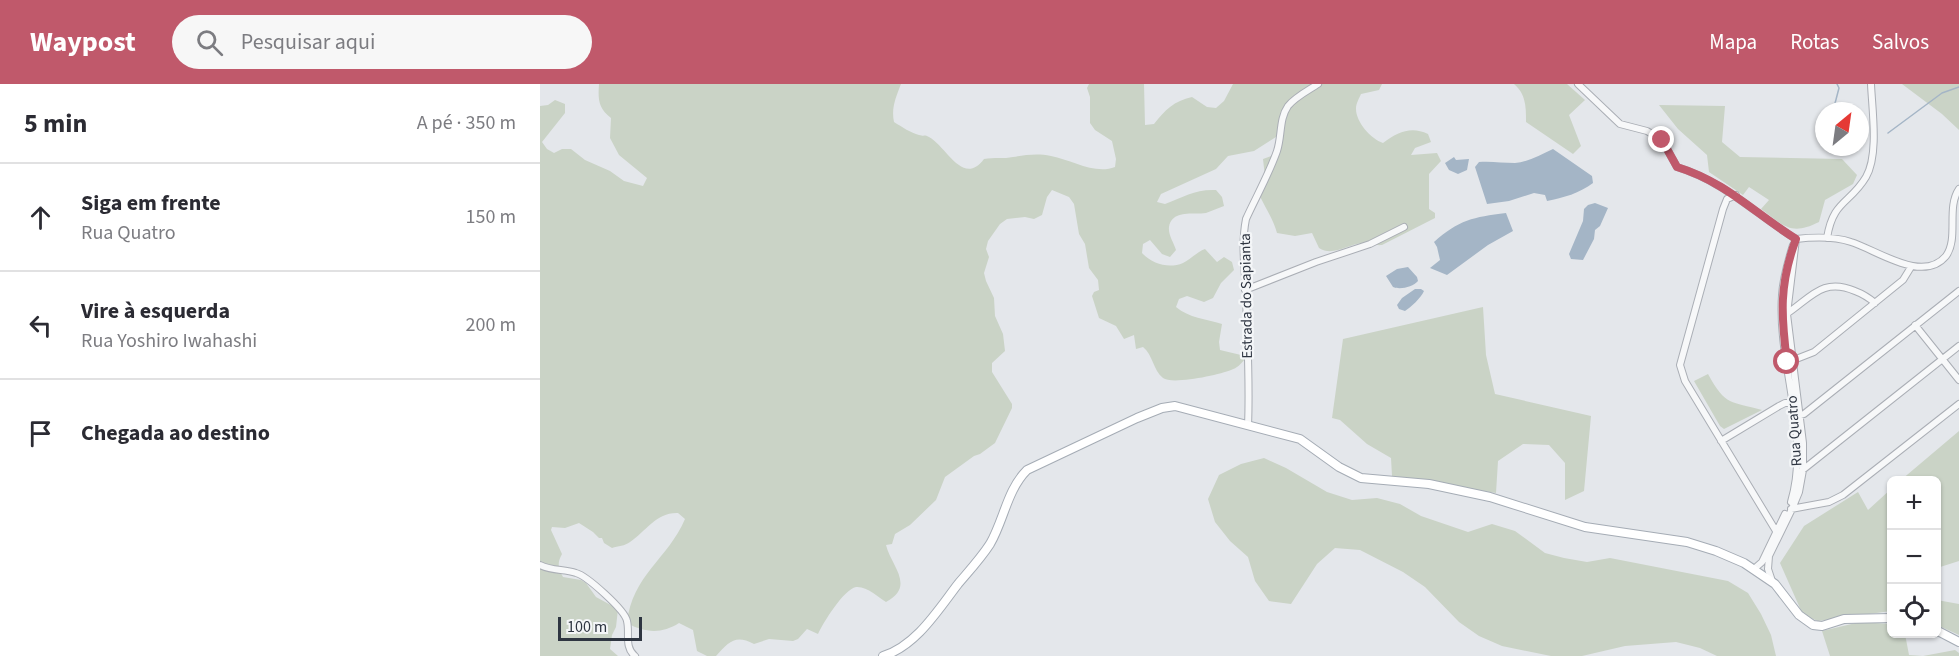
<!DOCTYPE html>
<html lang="pt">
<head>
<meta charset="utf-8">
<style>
	:root { --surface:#fff; --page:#f7f7f7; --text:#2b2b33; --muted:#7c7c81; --line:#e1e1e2; --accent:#c0596b }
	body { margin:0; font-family:"Source Sans 3",sans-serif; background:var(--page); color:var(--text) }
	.controls { position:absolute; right:18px; bottom:18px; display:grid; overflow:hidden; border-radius:9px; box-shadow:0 2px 4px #0004 }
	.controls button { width:54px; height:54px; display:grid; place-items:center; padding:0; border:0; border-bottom:2px solid var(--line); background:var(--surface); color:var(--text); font:30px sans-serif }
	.compass { position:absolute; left:1275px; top:18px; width:54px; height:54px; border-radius:50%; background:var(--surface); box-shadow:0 2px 4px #0004; rotate:29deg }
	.scale { position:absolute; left:18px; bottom:15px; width:84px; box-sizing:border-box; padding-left:6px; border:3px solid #2e3541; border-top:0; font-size:16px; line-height:21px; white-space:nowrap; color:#2e3541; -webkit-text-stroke:4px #f4f6f8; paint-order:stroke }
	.stop { position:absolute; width:18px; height:18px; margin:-14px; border:4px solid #c0596b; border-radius:50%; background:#fff }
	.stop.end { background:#c0596b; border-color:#fff; box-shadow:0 2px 6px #0008 }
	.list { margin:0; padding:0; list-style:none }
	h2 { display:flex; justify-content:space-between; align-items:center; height:78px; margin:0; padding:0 24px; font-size:26px }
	h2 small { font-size:20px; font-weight:400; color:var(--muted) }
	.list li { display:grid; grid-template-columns:39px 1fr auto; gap:18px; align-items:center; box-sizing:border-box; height:108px; padding:0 24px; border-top:2px solid var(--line) }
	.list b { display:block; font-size:22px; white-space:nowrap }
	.list p { margin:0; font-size:20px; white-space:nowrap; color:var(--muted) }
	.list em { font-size:20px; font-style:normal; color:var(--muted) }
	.icon { flex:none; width:33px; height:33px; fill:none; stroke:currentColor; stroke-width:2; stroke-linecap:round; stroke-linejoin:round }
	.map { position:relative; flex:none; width:1419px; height:572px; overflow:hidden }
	header { display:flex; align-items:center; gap:36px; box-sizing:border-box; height:84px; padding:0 30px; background:var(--accent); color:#fff }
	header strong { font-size:28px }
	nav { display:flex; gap:33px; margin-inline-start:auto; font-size:21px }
	.search { width:420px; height:54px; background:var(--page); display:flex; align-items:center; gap:15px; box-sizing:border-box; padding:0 21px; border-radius:33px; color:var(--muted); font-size:22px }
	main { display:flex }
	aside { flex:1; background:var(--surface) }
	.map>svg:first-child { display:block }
	.green { fill:#cad3c6 }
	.water { fill:#a4b5c6 }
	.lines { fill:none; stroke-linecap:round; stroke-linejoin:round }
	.stream { stroke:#a4b5c6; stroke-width:1.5 }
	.minor-casing { stroke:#aaaeb5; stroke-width:8 }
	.major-casing { stroke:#a5acb5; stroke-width:10 }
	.minor { stroke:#f7f8f9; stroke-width:6 }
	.major { stroke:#fff; stroke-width:8 }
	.route { stroke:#c0596b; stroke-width:8 }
	.labels { text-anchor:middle; stroke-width:4.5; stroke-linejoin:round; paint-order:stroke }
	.street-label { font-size:15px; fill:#2e3541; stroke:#f4f6f8 }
</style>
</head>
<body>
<header>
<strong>Waypost</strong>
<div class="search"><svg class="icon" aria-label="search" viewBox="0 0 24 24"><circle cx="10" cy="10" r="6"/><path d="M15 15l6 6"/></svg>Pesquisar aqui</div>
<nav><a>Mapa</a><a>Rotas</a><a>Salvos</a></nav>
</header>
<main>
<aside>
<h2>5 min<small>A pé · 350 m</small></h2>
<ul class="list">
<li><svg class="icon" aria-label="ahead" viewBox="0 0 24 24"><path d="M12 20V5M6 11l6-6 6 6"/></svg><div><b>Siga em frente</b><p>Rua Quatro</p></div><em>150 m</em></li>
<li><svg class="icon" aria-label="left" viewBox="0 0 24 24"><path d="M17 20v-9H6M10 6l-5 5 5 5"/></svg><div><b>Vire à esquerda</b><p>Rua Yoshiro Iwahashi</p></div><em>200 m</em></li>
<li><svg class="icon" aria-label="arrive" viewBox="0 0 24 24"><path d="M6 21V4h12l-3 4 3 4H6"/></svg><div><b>Chegada ao destino</b></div></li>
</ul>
</aside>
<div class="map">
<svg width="1419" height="572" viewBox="0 0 1419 572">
	<rect width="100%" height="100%" fill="#e4e7eb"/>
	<path class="green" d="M59 0H361C356 13 351 24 354 38 362 43 371 49 379 51 386 53 383 50 389 53 407 63 423 103 444 75 454 73 464 75 473 73 486 71 497 69 511 72 532 76 555 91 575 83L576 75 572 57 555 46 550 39V13L547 4 549 0H604L605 41 614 40C625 26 634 17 652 13L667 23 676 24 684 17 693 0H842L839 6 821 10C819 15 816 19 816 25 816 38 831 55 843 59 858 48 871 42 888 50L891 58 875 64 871 71 897 69 901 77 889 90V125L895 129V134L842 161C835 162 829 158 823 159 808 160 793 173 779 164L772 149 755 152 737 149C733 134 724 122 718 108L725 93 723 75 739 69 741 61 736 53 714 67 688 72 676 85 621 110 617 118 625 120C644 113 655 105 676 106L682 113 684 122C678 124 672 127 666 129 654 131 632 125 629 143 628 151 634 159 636 166L630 173 622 170 610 156 603 160 602 169C612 180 629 185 643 179 651 175 657 168 665 165L677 178 684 173 692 178 694 186 681 199 673 214 664 218 647 212 639 215 636 223C649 234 666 235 682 240L679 258 680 266 701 271 705 275C701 280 697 284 691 286 679 291 632 301 623 294 613 286 613 271 603 263L596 265 594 251 584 255 576 242 559 234 552 212 554 208 559 206 558 196 549 184 545 160 539 150 534 120 529 113 512 106 507 113 502 131 494 135 485 133 467 135 460 140 448 157 446 165 449 173 444 189 446 197 454 214 455 232 463 250 465 267 452 279V288L472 320V324L455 359 440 370 434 372 405 393 396 416 370 441 355 450 352 460 346 461C351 482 376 502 346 518 338 513 327 502 316 503 304 505 283 539 278 550L267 545 258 555 253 557 229 555 214 560C195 550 189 558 176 572H167L157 567 153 546 139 539C122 550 105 549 87 539 92 491 128 475 145 435L138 429C117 428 106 447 90 458 85 462 78 462 72 464L64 459 62 454H59L53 448 39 439 25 444 12 443 11 446 22 470C17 479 18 484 23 493L41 496 46 499 56 513 78 525 76 543 72 551 70 565 78 572H0V22L8 21 15 16 25 20V29L2 58 7 65 14 69 22 65H31L45 76 70 87 84 97 103 102 107 94 79 71 70 54 71 34C58 24 58 15 59 0Z
		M974 0H1027L1045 16 1029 31 1041 62 1033 70 986 38C986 23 986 10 974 0Z
		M1362 0H1419V46L1402 30Z
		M1119 21 1185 22 1182 58 1200 73 1302 75 1317 91 1313 100 1285 116 1279 138C1251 152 1244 142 1221 125L1229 116 1209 103 1203 111 1169 88 1167 71 1138 45Z
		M943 223 946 271 955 310 1051 332 1044 407 1025 416V379L1009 361 983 360 958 377 956 409 852 392 851 374 827 360 800 336 792 334 803 255Z
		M1168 290C1186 323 1191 317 1222 326L1184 345 1180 342 1154 297Z
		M1419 347V477L1397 484 1396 396H1361Z
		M724 374 746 384 787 408 812 416 837 414 860 420 881 432 928 448 952 440 975 447 1005 469 1024 474 1047 478 1070 474 1188 497 1208 509 1221 530 1231 551 1236 572H1177L1160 564 1136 558 1085 562 1042 572H1011L962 562 939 552 919 538 885 503 863 488 820 466 795 464 777 480 751 520 729 517 715 497 708 473 690 457 675 438 668 415 679 391 701 380Z
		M1351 405V527L1278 537 1263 531 1240 479 1264 442 1318 408 1328 426Z
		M1397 516 1419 520V551L1397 541Z
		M1320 538 1351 540 1352 550H1365L1369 571 1383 572 1415 566 1419 569V572H1290L1282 547Z"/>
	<path class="water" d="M1013 65 1052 92 1053 99C1040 109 1023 114 1007 117L1005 111 994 109 969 117 947 120 935 83 939 78C951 77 963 79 975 79 988 78 1000 71 1013 65Z
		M914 73 916 76 929 75 927 86 918 90 909 86 905 79Z
		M1055 119 1068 124 1060 142 1055 146 1054 155 1043 176 1031 175 1029 170 1043 137 1044 125 1048 121Z
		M966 129 973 147 948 161 907 191 890 184 900 176 897 163 894 158C919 136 933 133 966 129Z
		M868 183 877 193 878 197C873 203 860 206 853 203L846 192 857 185Z
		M875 205H881L884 207C881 214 871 223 865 227L859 225 857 221 862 214Z"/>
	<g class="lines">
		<path class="stream" d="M1293 27 1299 4 1297 0
			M1348 49 1402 9 1419 3
			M1320 50 1324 53"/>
		<g class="minor-casing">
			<path id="minor" d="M1038 0 1080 40 1107 47 1122 56 1137 83C1185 98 1214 129 1256 155
				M1196 111 1187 115 1183 125 1140 281 1145 297 1236 447
				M1287 154C1293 116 1310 120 1326 93 1339 71 1332 25 1331 0
				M1256 155C1274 153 1293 152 1311 158 1337 166 1383 200 1406 172 1419 154 1406 124 1419 105
				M705 206 776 178 830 160 864 143
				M1245 231C1271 214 1282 193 1315 207 1323 210 1328 213 1335 219
				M1375 241 1419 296
				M1251 277 1274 268 1363 196 1371 183
				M1258 332 1264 330 1419 207
				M708 341C710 297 707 254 706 210 705 185 701 160 706 135 716 113 729 90 737 67 742 52 739 35 748 22 755 13 769 6 778 0
				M1181 357 1239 322 1245 319H1253
				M1260 388 1419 262
				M1251 418C1271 350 1237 280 1242 211 1243 194 1248 177 1253 161
				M1251 425 1289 418 1303 411 1419 320
				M0 481C12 487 24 485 36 489 47 492 85 526 87 537 90 549 84 563 95 572
				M1214 485 1222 478 1245 430
				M1232 497 1228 485 1229 472 1252 425 1259 408 1263 386V359L1247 230 1256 155"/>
		</g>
		<g class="major-casing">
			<path id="major" d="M1396 546 1419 558
				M343 572C376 562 398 526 418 500 429 487 441 474 450 460 464 436 467 406 487 386L597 334 622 324 635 322 760 355 799 383 821 394 889 400 950 413 1045 443 1147 458 1176 467 1204 479 1235 500 1259 531 1273 541 1282 542 1304 535 1352 534"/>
		</g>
		<use href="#minor" class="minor"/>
		<use href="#major" class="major"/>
	</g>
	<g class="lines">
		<path class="route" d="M1122 56 1137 83C1186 98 1214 129 1256 155 1239 201 1241 231 1247 278"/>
	</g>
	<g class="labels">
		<g class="street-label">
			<text transform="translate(706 212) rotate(-91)" y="5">Estrada do Sapianta</text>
			<text transform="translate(1254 347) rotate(-94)" y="5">Rua Quatro</text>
		</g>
	</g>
</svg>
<div class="controls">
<button>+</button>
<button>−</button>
<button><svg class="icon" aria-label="locate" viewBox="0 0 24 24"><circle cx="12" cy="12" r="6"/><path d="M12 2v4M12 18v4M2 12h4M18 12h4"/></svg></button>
</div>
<svg class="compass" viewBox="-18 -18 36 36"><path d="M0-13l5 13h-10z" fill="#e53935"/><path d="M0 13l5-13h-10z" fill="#7c7c81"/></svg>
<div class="scale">100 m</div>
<div class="stop" style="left:1247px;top:278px"></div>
<div class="stop end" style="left:1122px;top:56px"></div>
</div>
</main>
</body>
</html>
